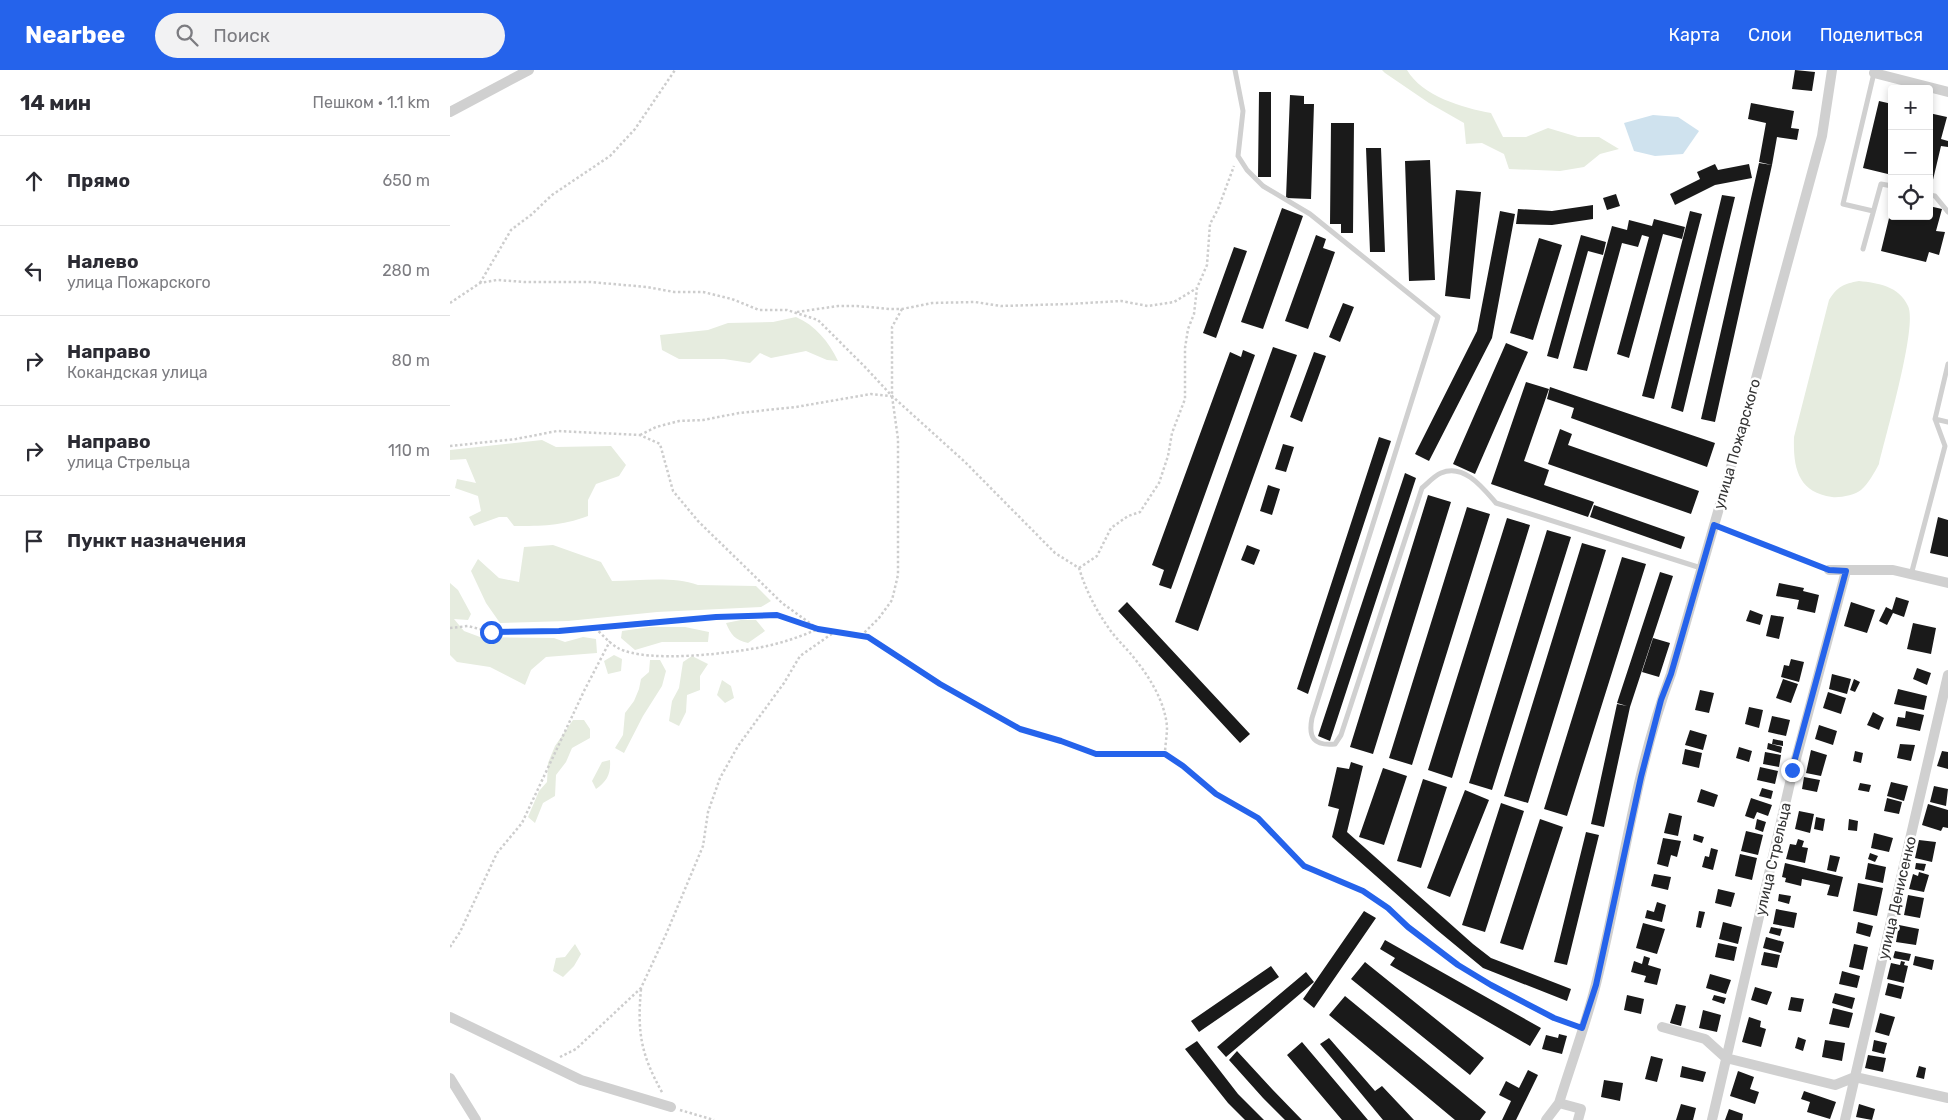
<!DOCTYPE html>
<html lang="ru">
<head>
<meta charset="utf-8">
<style>
	:root { --surface:#fff; --page:#f2f2f3; --text:#2b2b33; --muted:#7c7c81; --line:#e1e1e2; --accent:#2563eb }
	body { margin:0; font-family:Rubik,sans-serif; background:var(--page); color:var(--text) }
	.controls { position:absolute; right:15px; top:15px; display:grid; overflow:hidden; border-radius:5px; box-shadow:0 2px 8px #0003 }
	.controls button { width:45px; height:45px; display:grid; place-items:center; padding:0; border:0; border-bottom:1px solid var(--line); background:var(--surface); color:var(--text); font:25px sans-serif }
	.stop { position:absolute; width:15px; height:15px; margin:-11px; border:4px solid #2563eb; border-radius:50%; background:#fff }
	.stop.end { background:#2563eb; border-color:#fff; box-shadow:0 1px 5px #0008 }
	.list { margin:0; padding:0; list-style:none }
	h2 { display:flex; justify-content:space-between; align-items:center; height:65px; margin:0; padding:0 20px; font-size:21px }
	h2 small { font-size:16px; font-weight:400; color:var(--muted) }
	.list li { display:grid; grid-template-columns:32px 1fr auto; gap:15px; align-items:center; box-sizing:border-box; height:90px; padding:0 20px; border-top:1px solid var(--line) }
	.list b { display:block; font-size:19px; white-space:nowrap }
	.list p { margin:0; font-size:16px; white-space:nowrap; color:var(--muted) }
	.list em { font-size:16px; font-style:normal; color:var(--muted) }
	.icon { flex:none; width:28px; height:28px; fill:none; stroke:currentColor; stroke-width:2; stroke-linecap:round; stroke-linejoin:round }
	.map { position:relative; flex:none; width:1498px; height:1050px; overflow:hidden }
	header { display:flex; align-items:center; gap:30px; box-sizing:border-box; height:70px; padding:0 25px; background:var(--accent); color:#fff }
	header strong { font-size:24px }
	nav { display:flex; gap:28px; margin-inline-start:auto; font-size:18px }
	.search { width:350px; height:45px; background:var(--page); display:flex; align-items:center; gap:12px; box-sizing:border-box; padding:0 18px; border-radius:28px; color:var(--muted); font-size:19px }
	main { display:flex }
	aside { flex:1; background:var(--surface) }
	.map>svg:first-child { display:block }
	.green { fill:#e6ecdf }
	.water { fill:#cfe2ee }
	.building { fill:#1a1a1a }
	.lines { fill:none; stroke-linecap:round; stroke-linejoin:round }
	.path { stroke:#cdcdcd; stroke-width:2.5; stroke-dasharray:2.5 2.5; stroke-linecap:butt }
	.lane { stroke:#d0d0d0; stroke-width:5 }
	.street { stroke:#d0d0d0; stroke-width:10 }
	.route { stroke:#2563eb; stroke-width:6 }
	.labels { text-anchor:middle; stroke-width:5; stroke-linejoin:round; paint-order:stroke }
	.street-label { font-size:15px; fill:#333; stroke:#fff }
</style>
</head>
<body>
<header>
<strong>Nearbee</strong>
<div class="search"><svg class="icon" aria-label="search" viewBox="0 0 24 24"><circle cx="10" cy="10" r="6"/><path d="M15 15l6 6"/></svg>Поиск</div>
<nav><a>Карта</a><a>Слои</a><a>Поделиться</a></nav>
</header>
<main>
<aside>
<h2>14 мин<small>Пешком · 1.1 km</small></h2>
<ul class="list">
<li><svg class="icon" aria-label="ahead" viewBox="0 0 24 24"><path d="M12 20V5M6 11l6-6 6 6"/></svg><div><b>Прямо</b></div><em>650 m</em></li>
<li><svg class="icon" aria-label="left" viewBox="0 0 24 24"><path d="M17 20v-9H6M10 6l-5 5 5 5"/></svg><div><b>Налево</b><p>улица Пожарского</p></div><em>280 m</em></li>
<li><svg class="icon" aria-label="right" viewBox="0 0 24 24"><path d="M7 20v-9h11M14 6l5 5-5 5"/></svg><div><b>Направо</b><p>Кокандская улица</p></div><em>80 m</em></li>
<li><svg class="icon" aria-label="right" viewBox="0 0 24 24"><path d="M7 20v-9h11M14 6l5 5-5 5"/></svg><div><b>Направо</b><p>улица Стрельца</p></div><em>110 m</em></li>
<li><svg class="icon" aria-label="arrive" viewBox="0 0 24 24"><path d="M6 21V4h12l-3 4 3 4H6"/></svg><div><b>Пункт назначения</b></div></li>
</ul>
</aside>
<div class="map">
<svg width="1498" height="1050" viewBox="0 0 1498 1050">
	<rect width="100%" height="100%" fill="#fff"/>
	<path class="green" d="M932 0H957C972 26 1013 38 1041 43L1053 67H1076L1098 58 1128 67H1149L1169 79 1150 84 1134 97 1110 101 1059 99 1054 84 1032 73 1016 74 1014 53 979 33 935 3Z
		M1409 211C1428 213 1449 216 1458 236 1468 256 1435 367 1429 394 1424 403 1419 413 1411 420 1405 425 1390 428 1382 427 1348 422 1343 398 1344 367L1379 230C1388 216 1393 214 1409 211Z
		M346 247C365 255 379 272 388 291L377 290 356 281 321 288 310 283 300 293 274 289H229L212 280 210 265 258 260 278 253 323 252Z
		M92 370 106 377 161 376 176 395 169 406 146 414 138 430V446C111 456 92 456 64 456L57 447H49L24 456 19 447 31 441 28 426 5 418 7 409 26 413 16 389 0 390V380Z
		M103 475 151 492 162 511C189 511 222 506 248 515L306 516 321 531 311 537 207 542 118 551 50 553 36 533 21 501 28 489 49 508 69 512 74 477Z
		M0 513 8 520 21 544 18 550 4 549 14 561 30 567 104 568 115 572 133 567 146 569 147 583 96 587 81 600 75 615 40 597 7 592 0 585Z
		M291 550H306L315 561 298 573C285 570 281 565 276 553Z
		M200 557H235L259 562 258 572H212L185 580 171 568 172 561Z
		M164 585 172 589 171 601 158 604 154 591Z
		M242 586 258 594 250 606V620L237 625 236 642 229 656 219 651 222 631 229 618 233 592Z
		M200 590H210L216 601 212 616 193 646 174 683 165 678 173 665 175 643 184 631 189 619 191 609 199 602Z
		M272 610 281 616 284 628 275 633 267 625Z
		M123 650H134L140 659V668L122 678 116 692 106 705 105 726 93 733 85 753 78 747 89 721 97 712 98 693 105 676Z
		M160 690C161 704 157 711 146 719L142 711 152 692Z
		M125 874 131 884 124 896 113 907 103 901 106 888 115 887Z"/>
	<path class="water" d="M1203 45 1228 47 1249 61 1233 84 1205 86 1184 81 1174 53Z"/>
	<path class="building" d="M1345 0 1365 2 1362 21 1342 19Z
		M809 22H821V107H808Z
		M840 25 854 26V34H864L861 129 836 128Z
		M1429 31 1442 34V105L1413 98Z
		M1301 33 1344 41 1341 58 1349 59 1347 70 1327 67 1322 95 1309 92 1316 53 1298 49Z
		M1479 43 1497 47 1491 69 1498 71V77L1491 76 1482 114H1479Z
		M881 53H904L903 163H891V154H880Z
		M916 78H931L935 182H920Z
		M980 90 985 210 959 211 955 91Z
		M1309 93 1322 95 1265 352 1251 349Z
		M1265 94 1268 100 1299 94 1302 108 1265 115 1225 135 1220 124 1250 109 1247 102Z
		M1006 120 1031 122 1020 229 995 226Z
		M1166 124 1170 136 1157 140 1153 128Z
		M1272 125 1285 127 1233 342 1221 338Z
		M1143 135V149L1102 155 1066 154 1068 139 1102 141Z
		M1479 136 1492 139 1486 161 1495 162 1489 185 1479 182 1476 192 1431 181 1441 140 1442 146H1479Z
		M832 138 853 146 813 259 791 252Z
		M1050 141 1065 144 1042 268 979 391 965 384 1027 261Z
		M1240 141 1252 144 1204 329 1192 326Z
		M1204 149 1235 157 1232 169 1213 164 1179 288 1167 284 1199 167 1192 165 1188 177 1172 173 1137 301 1123 298 1162 156 1177 160 1179 150 1202 156Z
		M866 165 876 169 873 178 885 182 858 259 835 251Z
		M1131 165 1156 172 1153 185 1138 181 1108 289 1097 286Z
		M1089 168 1112 175 1083 270 1060 263Z
		M784 177 797 181 766 268 753 263Z
		M893 233 904 237 890 272 879 267Z
		M1056 273 1078 282 1025 404 1003 394Z
		M823 277 847 285 748 561 725 552Z
		M793 280 805 285 721 519 709 515 714 500 702 495 780 282 791 287Z
		M864 282 876 286 852 352 840 347Z
		M1076 312 1099 319 1074 391 1099 400 1094 415 1144 432 1138 447 1041 414Z
		M1100 317 1265 373 1257 397 1121 348 1124 338 1097 329Z
		M1110 359 1122 364 1118 375 1249 421 1241 444 1098 394Z
		M929 367 941 371 858 624 847 619Z
		M833 374 844 377 836 402 825 399Z
		M955 403 966 408 880 671 868 666Z
		M818 415 830 419 822 445 810 441Z
		M978 425 1001 432 923 684 900 677Z
		M1144 435 1235 467 1231 479 1140 447Z
		M1017 437 1040 444 962 695 939 688Z
		M1488 447 1498 450V487L1480 483Z
		M1057 448 1080 455 1002 708 978 700Z
		M1097 460 1121 467 1042 720 1019 713Z
		M1132 473 1156 480 1078 733 1054 726Z
		M797 475 810 480 804 495 791 490Z
		M1172 487 1196 494 1117 746 1094 739Z
		M1210 502 1223 506 1180 637 1154 757 1141 754 1167 634 1177 636 1167 633Z
		M1329 513 1354 518 1353 521 1369 525 1365 543 1347 539 1349 530 1326 526Z
		M1446 527 1459 531 1454 547 1443 543 1437 555 1429 551 1436 537 1442 540Z
		M677 532 800 664 790 673 668 541Z
		M1401 532 1425 540 1417 563 1394 556Z
		M1300 540 1313 545 1310 555 1296 551Z
		M1321 545 1334 547 1329 569 1316 566Z
		M1463 553 1486 558 1481 584 1457 579Z
		M1203 568 1220 573 1209 607 1192 602Z
		M1341 589 1354 592 1349 612 1331 607 1334 595 1339 596Z
		M1467 598 1481 603 1477 615 1463 609Z
		M1382 604 1401 609 1397 624 1379 619Z
		M1333 609 1348 614 1341 633 1326 628Z
		M1404 609 1410 612 1405 622 1400 620Z
		M1448 619 1477 626 1474 640 1444 634Z
		M1250 620 1264 623 1259 643 1245 640Z
		M1378 622 1396 628 1391 644 1373 638Z
		M1299 637 1313 640 1309 658 1295 654Z
		M1456 641 1474 645 1470 661 1446 656 1448 647 1455 648Z
		M1423 642 1434 648 1429 660 1417 655Z
		M1322 646 1340 650 1336 666 1318 662Z
		M1369 655 1387 661 1383 675 1365 669Z
		M1240 660 1257 665 1253 680 1235 675Z
		M1323 669 1333 671V676L1322 674Z
		M1318 673 1332 677 1331 683 1317 679Z
		M1450 674 1465 675 1461 691 1447 688Z
		M1289 677 1302 681 1299 692 1286 688Z
		M1235 679 1252 683 1249 698 1232 694Z
		M1361 680 1377 685 1371 706 1356 703Z
		M1405 681 1413 683 1411 693 1403 691Z
		M1492 681 1498 682V699L1487 696Z
		M1315 682 1331 685 1329 697 1313 694Z
		M901 692 913 696 897 762 1023 874 1041 888 1121 919 1117 931 1033 898 987 860 882 767 889 739 878 736 887 697 899 699Z
		M1310 697 1328 701 1325 714 1307 710Z
		M933 698 957 706 934 775 909 767Z
		M1354 707 1370 710 1367 722 1352 719Z
		M973 709 997 717 971 798 947 791Z
		M1441 712 1458 716 1454 731 1437 726Z
		M1410 713 1421 715 1419 722 1408 720Z
		M1484 716 1498 719 1496 736 1480 732Z
		M1312 718 1323 721 1321 729 1309 726Z
		M1251 719 1268 725 1264 737 1247 732Z
		M1015 720 1039 730 1000 827 977 818Z
		M1301 728 1322 735 1318 746 1307 742 1304 749 1295 746Z
		M1437 728 1452 732 1449 744 1434 741Z
		M1051 733 1074 741 1035 862 1012 855Z
		M1478 734 1498 740V758L1493 757 1491 761 1472 755Z
		M1349 741 1364 744 1360 763 1345 759Z
		M1219 743 1232 746 1228 766 1214 763Z
		M1366 747 1375 749 1373 761 1364 759Z
		M1090 749 1113 757 1073 880 1050 873Z
		M1307 749 1316 752 1313 762 1305 759Z
		M1399 749 1408 751 1407 761 1398 760Z
		M1296 761 1313 765 1308 785 1291 781Z
		M1136 762 1149 765 1117 895 1104 892Z
		M1424 763 1443 768 1439 782 1421 778Z
		M1244 764 1254 767 1252 773 1243 770Z
		M1213 768 1231 771 1227 787 1221 785 1218 797 1207 794Z
		M1348 769 1354 771 1352 777 1358 778 1355 793 1336 789 1340 774 1346 775Z
		M1469 770 1486 772 1482 792 1465 788Z
		M1261 778 1268 780 1263 800 1252 797 1255 786 1259 787Z
		M1420 783 1428 786 1425 792 1418 789Z
		M1290 784 1307 788 1302 810 1285 806Z
		M1380 785 1390 787 1386 802 1377 800Z
		M1335 793 1393 807 1388 827 1377 825 1380 815 1352 809 1351 816 1335 812 1336 808 1332 807Z
		M1418 793 1436 797 1433 813 1415 809Z
		M1466 793 1476 794 1474 801 1465 799Z
		M1469 802 1479 805 1474 822 1459 819 1463 804 1468 806Z
		M1204 804 1221 807 1218 820 1201 816Z
		M1408 813 1433 818 1427 846 1403 841Z
		M1268 819 1285 823 1281 837 1265 833Z
		M1329 824 1341 826 1339 834 1328 831Z
		M1458 825 1474 828 1470 848 1454 845Z
		M1207 832 1216 835 1212 852 1195 848 1197 840 1204 842Z
		M1326 839 1347 843 1344 858 1323 854Z
		M914 841 926 848 864 938 853 929Z
		M1249 841 1255 842 1251 858 1246 857Z
		M1273 852 1292 857 1288 874 1269 869Z
		M1408 852 1423 856 1420 867 1406 863Z
		M1193 853 1215 859 1207 884 1186 878Z
		M1449 855 1469 859 1466 875 1446 872Z
		M1321 857 1332 859 1330 866 1319 863Z
		M1316 867 1334 872 1331 883 1313 878Z
		M935 870 1091 958 1080 976 940 895 945 888 930 879Z
		M1268 873 1287 877 1284 891 1265 887Z
		M1404 874 1418 877 1413 900 1399 897Z
		M1445 881 1461 884 1459 891 1443 888Z
		M1314 882 1330 885 1327 898 1311 895Z
		M1194 886 1200 888 1198 895 1211 899 1207 915 1194 912 1196 906 1181 902 1184 891 1192 894Z
		M1465 886 1484 890 1482 900 1463 895Z
		M1451 891 1455 892 1454 895 1458 896 1454 913 1437 909 1441 893 1450 895Z
		M915 892 1034 988 1020 1005 901 909Z
		M821 896 829 907 749 962 741 951Z
		M1392 901 1410 906 1407 918 1389 914Z
		M856 902 864 912 776 987 767 977Z
		M1260 904 1281 910 1276 924 1256 918Z
		M1438 913 1454 917 1451 929 1435 925Z
		M1305 917 1322 922 1317 935 1301 930Z
		M1385 923 1405 928 1402 939 1382 933Z
		M1177 925 1194 929 1191 944 1174 940Z
		M1264 925 1276 928 1274 934 1262 930Z
		M895 926 1036 1042 1030 1050H1005L879 945Z
		M1341 927 1354 929 1351 942 1338 940Z
		M1226 934 1236 936 1231 956 1220 953Z
		M1383 938 1403 943 1399 958 1379 954Z
		M1253 940 1271 945 1267 962 1249 958Z
		M1430 943 1445 947 1439 966 1425 962Z
		M1299 947 1311 951 1310 957 1316 959 1311 977 1292 972Z
		M1109 964 1117 966 1112 984 1092 979 1096 965 1108 968Z
		M1348 967 1356 970 1353 981 1345 978Z
		M879 968 925 1021 932 1016 964 1050H933L870 974Z
		M1375 970 1395 973 1392 991 1372 987Z
		M1424 970 1437 973 1434 984 1422 981Z
		M747 971 788 1024 814 1050H795L778 1033 735 979Z
		M852 972 918 1050H892L837 985Z
		M787 981 822 1019 852 1050H835L813 1028 779 990Z
		M1418 985 1436 988 1433 1002 1415 998Z
		M1201 986 1213 989 1207 1012 1195 1009Z
		M1232 996 1256 1002 1253 1012 1230 1007Z
		M1469 996 1476 998 1474 1009 1466 1007Z
		M1078 1000 1088 1005 1066 1050H1052L1061 1031 1049 1025 1056 1011 1069 1018Z
		M1288 1001 1304 1007 1300 1019 1309 1022 1305 1034 1280 1026Z
		M1154 1010 1173 1013 1170 1031 1151 1027Z
		M1354 1021 1386 1032 1380 1049 1357 1042 1360 1032 1351 1029Z
		M1231 1034 1246 1038 1243 1050H1226Z
		M1409 1034 1425 1039 1422 1050 1406 1047Z
		M1279 1039 1293 1044 1292 1050H1275Z"/>
	<g class="lines">
		<path class="path" d="M30 213 61 160 81 145 102 125 160 86 185 59 225 0
			M0 233 30 213 47 210 75 212H140L197 217 224 222H253L282 229 309 240H337L368 250 416 298 442 326 515 392 605 483 629 498C636 521 646 540 660 560 666 568 673 575 680 583 697 603 715 630 717 657 717 666 715 676 715 684
			M347 242 388 236H407L440 239H452L482 233 525 232 551 236 619 234 671 231 698 236 724 232 747 218
			M190 365 206 357 229 351 253 350 289 343 346 337 421 324 441 326
			M0 376 66 369 107 361 190 365 210 374 223 421 248 451 332 533 368 559 418 567 490 614 570 659 611 671 646 684H715L733 696 766 724 808 748 854 796 885 808 913 821 938 838 958 857 1008 895 1041 915 1103 948 1124 955
			M1273 458 1370 497
			M629 498 647 486 661 458 678 446 690 442 709 413 718 386 722 363 735 329V278L738 259 744 244 747 218 757 195 760 154 768 139 784 96
			M0 558 18 556 41 562 109 561 193 552 299 545H327L365 558
			M145 558C152 564 160 574 168 578 197 594 285 583 317 576 335 572 352 566 368 559
			M411 566 429 548 442 530 448 505V369L442 326V257L452 239
			M0 877 10 862 47 783 72 753 134 621 160 571
			M191 919C187 963 191 985 213 1024
			M110 987 126 979 191 918 217 862 253 776 258 742 270 708 288 676 334 613 350 586 383 563
			M230 1040 264 1050"/>
		<path class="lane" d="M785 0 793 41 788 86 797 100 813 116 860 144 988 247 862 648C858 668 864 676 885 674L891 665 972 418C978 413 984 406 991 403 1014 393 1033 418 1046 433L1251 498
			M1479 125 1485 126 1498 142
			M1423 141 1393 134 1424 3
			M1413 179 1431 114 1442 116
			M1485 349 1498 352
			M1461 505 1495 376 1485 349 1498 294"/>
		<path class="street" d="M1424 3 1498 22
			M0 42 79 0
			M1379 500H1443L1498 513
			M0 947 131 1010 221 1037
			M1212 957 1255 969 1276 988 1385 1015 1405 1007 1498 1028
			M0 1008 26 1050
			M1096 1050 1109 1033
			M1128 1050 1131 1039 1109 1033C1121 994 1136 954 1146 914 1172 811 1184 703 1221 604L1298 338 1372 66 1382 0
			M1262 1050 1343 700 1396 501
			M1395 1050 1498 605"/>
	</g>
	<g class="lines">
		<path class="route" d="M41 562 109 561 266 547 327 545 368 559 418 567 490 614 570 659 611 671 646 684H715L733 696 766 724 808 748 854 796 913 821 938 838 958 857 1008 895 1041 915 1104 948 1132 958 1146 915 1191 707 1211 630 1221 604 1264 455 1379 500 1396 501 1342 700"/>
	</g>
	<g class="labels">
		<g class="street-label">
			<text transform="translate(1287 374) rotate(-74)" y="5">улица Пожарского</text>
			<text transform="translate(1323 789) rotate(-77)" y="5">улица Стрельца</text>
			<text transform="translate(1447 828) rotate(-77)" y="5">улица Денисенко</text>
		</g>
	</g>
</svg>
<div class="controls">
<button>+</button>
<button>−</button>
<button><svg class="icon" aria-label="locate" viewBox="0 0 24 24"><circle cx="12" cy="12" r="6"/><path d="M12 2v4M12 18v4M2 12h4M18 12h4"/></svg></button>
</div>
<div class="stop" style="left:41px;top:562px"></div>
<div class="stop end" style="left:1342px;top:700px"></div>
</div>
</main>
</body>
</html>
